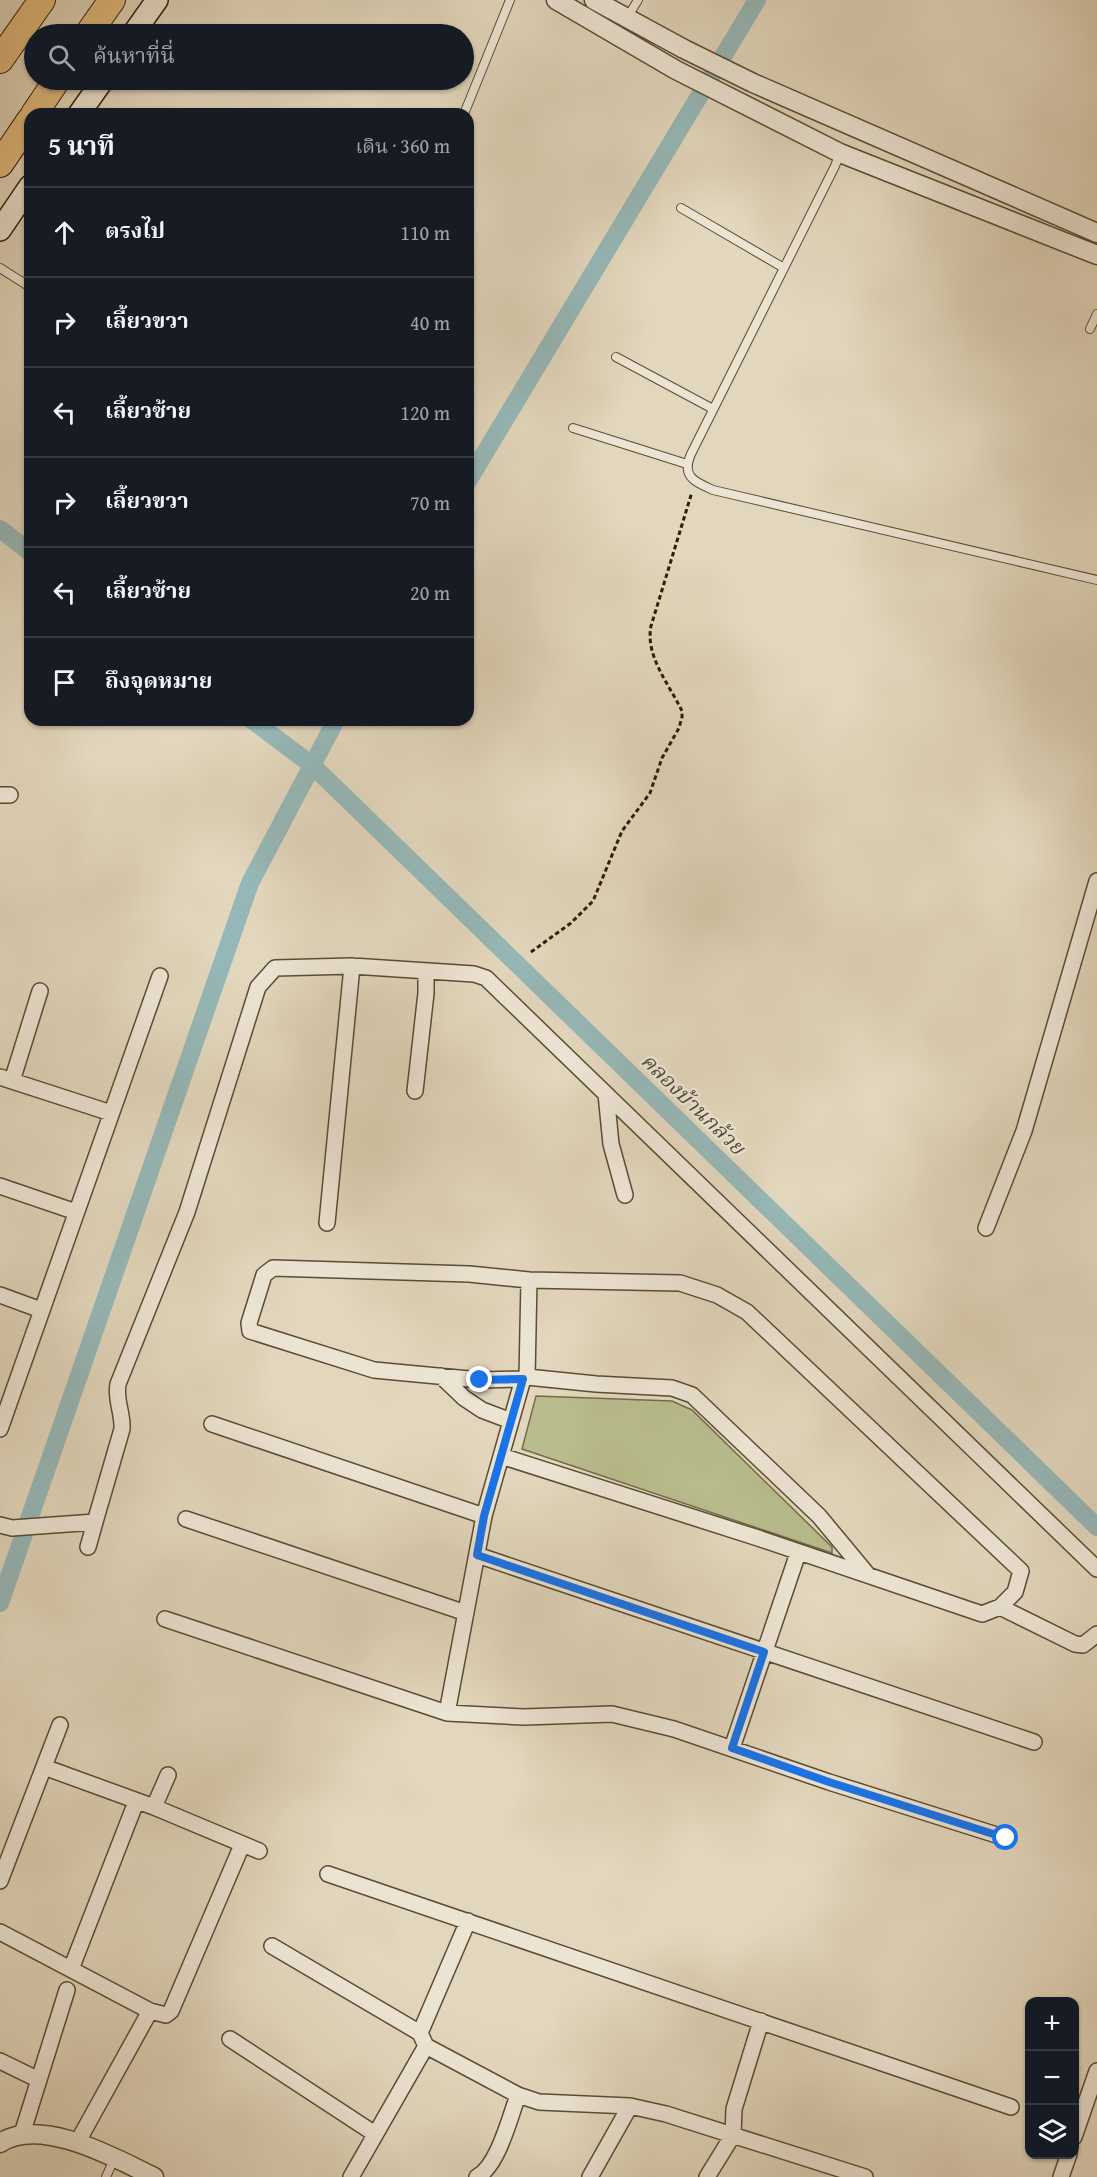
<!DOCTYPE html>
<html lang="th">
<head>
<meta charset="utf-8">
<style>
	:root { --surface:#171b24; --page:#242831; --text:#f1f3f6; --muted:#9ea1a6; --line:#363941 }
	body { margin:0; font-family:"Gentium Book Plus","Noto Serif Thai",serif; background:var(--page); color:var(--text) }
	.controls { position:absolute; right:18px; bottom:18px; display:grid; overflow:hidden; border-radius:12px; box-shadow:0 2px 4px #0004 }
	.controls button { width:54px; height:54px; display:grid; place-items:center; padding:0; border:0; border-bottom:2px solid var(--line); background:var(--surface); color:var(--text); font:30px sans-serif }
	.stop { position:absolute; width:18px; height:18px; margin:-14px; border:4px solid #1a73e8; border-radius:50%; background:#fff }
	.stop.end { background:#1a73e8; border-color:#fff; box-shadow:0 2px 6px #0008 }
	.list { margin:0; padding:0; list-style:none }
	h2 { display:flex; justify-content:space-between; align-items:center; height:78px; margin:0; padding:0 24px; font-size:26px }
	h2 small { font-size:20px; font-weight:400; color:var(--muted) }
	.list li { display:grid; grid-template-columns:39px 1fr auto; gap:18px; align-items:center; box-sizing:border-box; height:90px; padding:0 24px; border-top:2px solid var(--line) }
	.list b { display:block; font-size:22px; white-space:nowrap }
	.list em { font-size:20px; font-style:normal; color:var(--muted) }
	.icon { flex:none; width:33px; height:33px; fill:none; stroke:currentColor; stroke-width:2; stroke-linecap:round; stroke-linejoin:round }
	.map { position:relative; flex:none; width:1097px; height:2177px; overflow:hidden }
	.search { position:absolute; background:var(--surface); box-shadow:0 2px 4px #0004; left:24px; top:24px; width:450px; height:66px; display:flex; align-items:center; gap:15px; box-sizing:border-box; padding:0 21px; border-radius:33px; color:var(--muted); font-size:22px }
	.panel { position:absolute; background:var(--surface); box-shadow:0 2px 4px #0004; left:24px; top:108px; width:450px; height:618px; border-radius:18px }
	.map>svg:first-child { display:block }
	.green { fill:#b9bc8d; stroke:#746c48; stroke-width:1.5 }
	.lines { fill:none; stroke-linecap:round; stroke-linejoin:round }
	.canal { stroke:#96b7b7; stroke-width:18 }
	.service-casing { stroke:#5c4b32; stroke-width:10 }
	.minor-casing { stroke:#5c4b32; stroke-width:18 }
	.tertiary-casing { stroke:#5c4b32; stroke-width:21 }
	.secondary-casing { stroke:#2f1d04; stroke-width:24 }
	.trunk-casing { stroke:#2f1d04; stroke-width:28 }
	.path { stroke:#2f1d04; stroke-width:3; stroke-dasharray:4.5 3; stroke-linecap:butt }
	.service { stroke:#ece4d3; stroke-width:8 }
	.minor { stroke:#ece4d3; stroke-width:15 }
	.tertiary { stroke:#ece4d3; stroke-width:18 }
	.secondary { stroke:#ece4d3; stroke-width:21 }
	.trunk { stroke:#e1bb7e; stroke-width:26 }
	.route { stroke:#1a73e8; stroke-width:8 }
	.labels { text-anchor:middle; stroke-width:5; stroke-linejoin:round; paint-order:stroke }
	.water-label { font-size:21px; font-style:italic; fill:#4e4b3a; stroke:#ece4d3 }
</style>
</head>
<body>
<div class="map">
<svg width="1097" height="2177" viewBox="0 0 1097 2177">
	<rect width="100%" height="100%" fill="#e2d6bc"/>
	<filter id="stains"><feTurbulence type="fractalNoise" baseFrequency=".00333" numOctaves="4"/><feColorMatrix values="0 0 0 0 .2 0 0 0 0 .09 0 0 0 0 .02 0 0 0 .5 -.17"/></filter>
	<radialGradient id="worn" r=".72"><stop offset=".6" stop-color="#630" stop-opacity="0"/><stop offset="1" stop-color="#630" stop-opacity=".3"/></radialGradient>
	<path class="green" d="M536 1396 672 1401 692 1410 832 1547V1553L522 1449Z"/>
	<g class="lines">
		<path class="canal" d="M468 481 757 0
			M0 529 30 552
			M252 720 313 766 1097 1527
			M0 1603 250 883 336 720"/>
		<g class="service-casing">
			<path id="service" d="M627 18 638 0
				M464 114 510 0
				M840 153 835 166 691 454C681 477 695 482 713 490L1097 580
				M681 208 784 268
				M0 268 30 287
				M1090 329 1097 314
				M616 357 713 409
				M573 428 687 464
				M106 2177 114 2159"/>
		</g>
		<g class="minor-casing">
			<path id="minor" d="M0 795H10
				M0 1077 111 1113
				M12 1081 40 991
				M415 1091 426 993V971
				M606 1094 611 1144 625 1195
				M0 1186 76 1212
				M327 1223 352 966
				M986 1228 1024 1131 1097 881
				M0 1295 41 1310
				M441 1376 464 1398 482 1410 511 1421
				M527 1377 529 1280
				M212 1424 484 1516
				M0 1429 160 976
				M501 1456 758 1538 982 1614 1000 1607 1075 1644 1083 1645 1097 1634
				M186 1519 466 1613
				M0 1525 12 1528 95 1522 122 1429C123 1413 115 1400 118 1384L187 1212 258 987 275 968 352 966 474 974 486 978 1097 1569
				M88 1547 95 1522
				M477 1555 1034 1742
				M868 1575 819 1516 692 1395 672 1388 596 1384 527 1377 523 1379 480 1380 374 1370 250 1331 249 1323 264 1275 273 1268 469 1274 529 1280 680 1283 717 1295 747 1312 1021 1571 1015 1592 1000 1607
				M165 1619 447 1713 524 1717 612 1714 674 1729 829 1782 1006 1838
				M447 1713 484 1516 523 1379
				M732 1748 798 1553
				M44 1767 154 1807 259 1851
				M154 1807 168 1775
				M328 1874 1011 2107
				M0 1881 60 1725
				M0 1932 150 2011 166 2015 171 2011 242 1845
				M272 1946 420 2033
				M71 1969 136 1802
				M230 2039 375 2134
				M426 2046 518 2095 539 2102 630 2106 666 2114 865 2177
				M0 2061 39 2080
				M22 2134 67 1990
				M1074 2137 1097 2071
				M77 2143 150 2011
				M351 2177 426 2046 420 2033 468 1921
				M477 2177C498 2166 510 2117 518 2095
				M590 2177 630 2106
				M707 2177 733 2135 734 2109 761 2021
				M1061 2177 1069 2154"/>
		</g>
		<g class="tertiary-casing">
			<path id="tertiary" d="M556 0 676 70 840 153 1097 255
				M594 0 684 49 753 83 1097 233
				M0 2143C41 2116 115 2158 154 2177"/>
		</g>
		<g class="secondary-casing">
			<path id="secondary" d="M133 34 157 0
				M79 114 103 80
				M0 230 30 186"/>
		</g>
		<g class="trunk-casing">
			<path id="trunk" d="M88 34 112 0
				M0 60 42 0
				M34 114 57 80
				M0 164 30 120"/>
		</g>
		<path class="path" d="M531 952 571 923 593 901 622 831 650 793 662 758 679 728 682 717V711C669 684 645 656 651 626L692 492"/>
		<use href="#service" class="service"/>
		<use href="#minor" class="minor"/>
		<use href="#tertiary" class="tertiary"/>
		<use href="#secondary" class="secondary"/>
		<use href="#trunk" class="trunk"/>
	</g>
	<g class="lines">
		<path class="route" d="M480 1380 523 1379 484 1516 477 1555 764 1652 732 1748 829 1782 1006 1838"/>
	</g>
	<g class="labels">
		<g class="water-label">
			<text transform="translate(693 1104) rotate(44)" y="7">คลองบ้านกล้วย</text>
		</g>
	</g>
	<rect width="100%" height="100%" filter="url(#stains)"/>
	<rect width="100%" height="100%" fill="url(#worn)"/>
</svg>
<div class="controls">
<button>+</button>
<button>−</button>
<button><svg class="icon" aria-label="layers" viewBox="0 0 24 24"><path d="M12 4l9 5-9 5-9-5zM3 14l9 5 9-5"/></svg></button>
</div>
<div class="stop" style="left:1006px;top:1838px"></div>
<div class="stop end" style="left:480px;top:1380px"></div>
<div class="search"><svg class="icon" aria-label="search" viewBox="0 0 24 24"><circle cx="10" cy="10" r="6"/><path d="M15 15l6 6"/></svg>ค้นหาที่นี่</div>
<section class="panel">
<h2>5 นาที<small>เดิน · 360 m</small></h2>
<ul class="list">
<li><svg class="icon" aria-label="ahead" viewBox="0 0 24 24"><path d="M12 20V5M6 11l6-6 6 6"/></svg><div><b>ตรงไป</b></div><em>110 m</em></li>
<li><svg class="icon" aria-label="right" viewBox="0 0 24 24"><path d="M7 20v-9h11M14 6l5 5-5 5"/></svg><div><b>เลี้ยวขวา</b></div><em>40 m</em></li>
<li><svg class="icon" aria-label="left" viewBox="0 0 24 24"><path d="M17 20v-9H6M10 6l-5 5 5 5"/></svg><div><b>เลี้ยวซ้าย</b></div><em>120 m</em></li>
<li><svg class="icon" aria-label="right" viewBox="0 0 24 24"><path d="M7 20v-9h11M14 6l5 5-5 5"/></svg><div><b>เลี้ยวขวา</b></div><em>70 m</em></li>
<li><svg class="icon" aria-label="left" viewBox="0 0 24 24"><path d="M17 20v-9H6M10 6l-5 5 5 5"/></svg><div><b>เลี้ยวซ้าย</b></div><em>20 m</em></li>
<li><svg class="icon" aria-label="arrive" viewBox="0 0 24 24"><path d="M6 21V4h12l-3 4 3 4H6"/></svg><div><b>ถึงจุดหมาย</b></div></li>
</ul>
</section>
</div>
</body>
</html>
